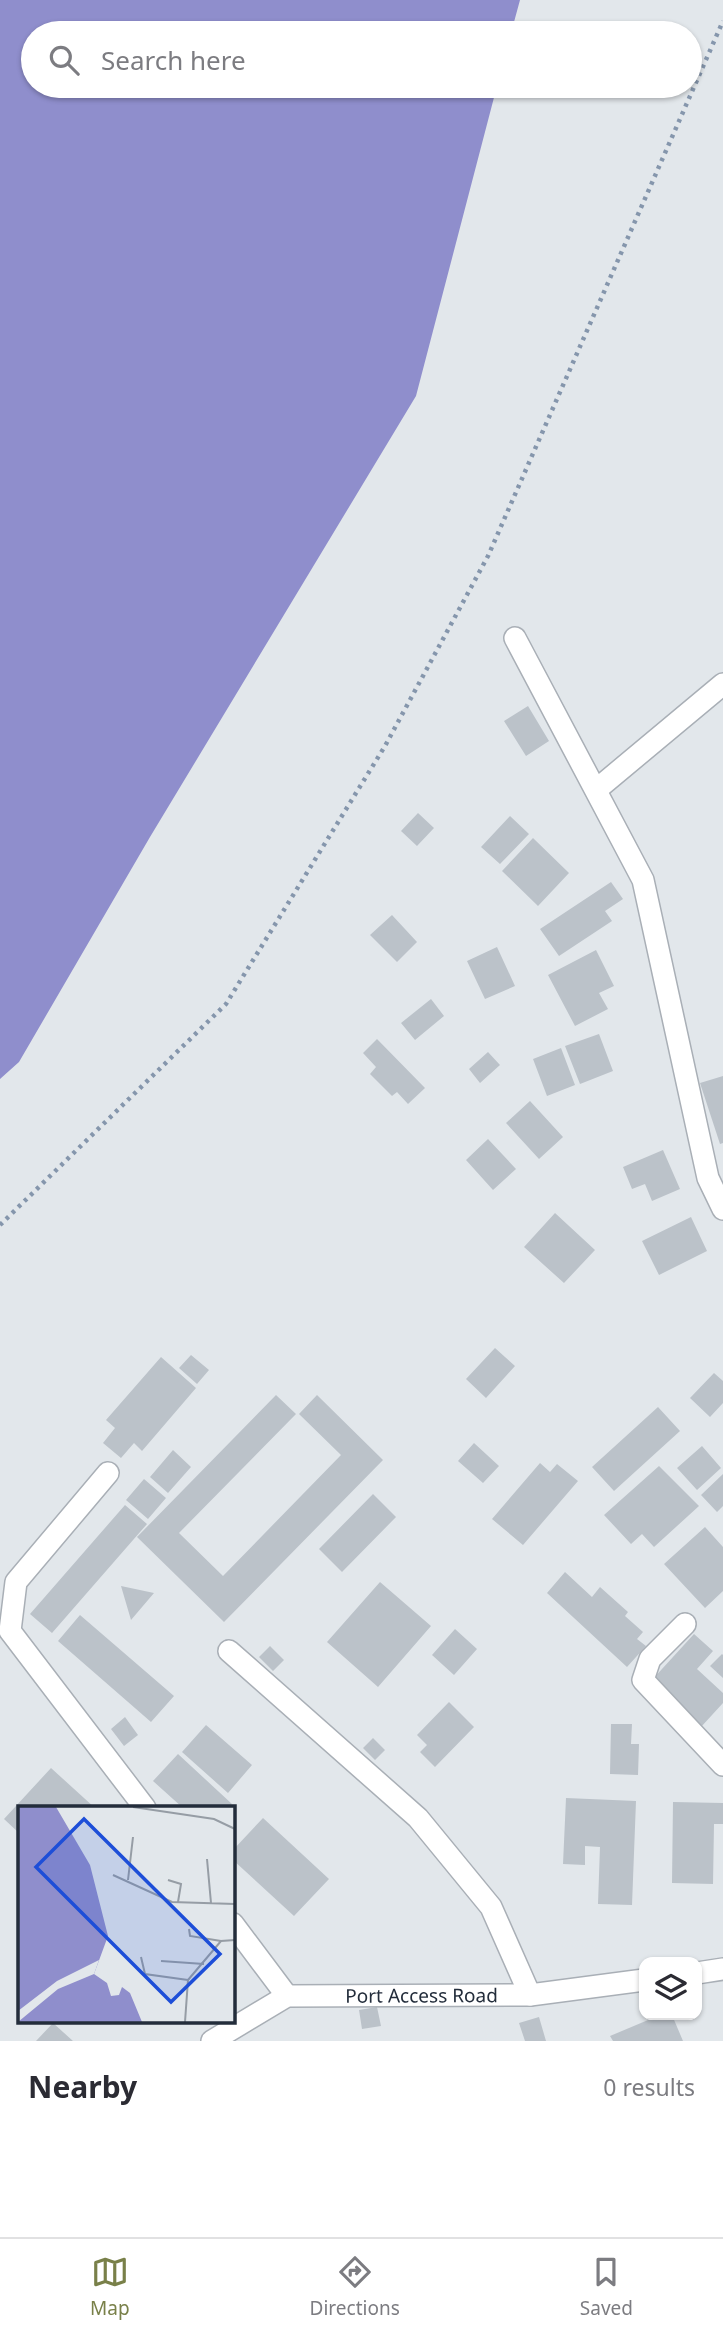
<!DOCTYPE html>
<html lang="en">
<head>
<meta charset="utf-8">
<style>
	:root { --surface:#fff; --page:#f2f2f3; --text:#2b2b33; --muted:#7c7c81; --line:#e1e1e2; --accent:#798049 }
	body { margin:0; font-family:"Noto Sans",sans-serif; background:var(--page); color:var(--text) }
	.controls { position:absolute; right:21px; bottom:21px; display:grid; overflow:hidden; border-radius:14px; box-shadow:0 2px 5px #0004 }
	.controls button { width:63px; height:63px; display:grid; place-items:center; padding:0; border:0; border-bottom:2px solid var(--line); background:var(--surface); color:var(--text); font:35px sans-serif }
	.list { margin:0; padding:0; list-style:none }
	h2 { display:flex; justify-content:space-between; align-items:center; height:91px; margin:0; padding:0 28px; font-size:30px }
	h2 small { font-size:23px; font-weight:400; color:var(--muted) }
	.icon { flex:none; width:38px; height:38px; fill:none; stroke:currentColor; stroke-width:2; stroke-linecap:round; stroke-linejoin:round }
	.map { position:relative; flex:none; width:723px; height:2041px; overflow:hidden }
	.search { position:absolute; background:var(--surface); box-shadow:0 2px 5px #0004; left:21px; right:21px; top:21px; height:77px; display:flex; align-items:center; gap:18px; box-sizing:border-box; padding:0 24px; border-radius:38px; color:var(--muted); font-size:26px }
	.sheet { height:196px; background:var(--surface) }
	nav { display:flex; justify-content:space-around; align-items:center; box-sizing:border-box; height:98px; border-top:2px solid var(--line); background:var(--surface); font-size:19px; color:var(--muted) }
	nav a { display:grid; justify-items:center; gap:4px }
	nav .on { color:var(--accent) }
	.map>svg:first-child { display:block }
	.water { fill:#8f8ecc }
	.building { fill:#bbc2c9 }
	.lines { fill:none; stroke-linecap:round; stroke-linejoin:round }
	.minor-casing { stroke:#a9afb6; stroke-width:24 }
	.path { stroke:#8596ac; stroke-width:4.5; stroke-dasharray:3.5 5; stroke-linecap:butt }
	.minor { stroke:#fff; stroke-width:21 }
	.labels { text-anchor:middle; stroke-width:7; stroke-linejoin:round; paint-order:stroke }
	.street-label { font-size:19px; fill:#232d3b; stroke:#f2f6f8 }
	.inset-road { fill:none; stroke:#969da5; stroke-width:2 }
	.view { fill:#1d4ed8; fill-opacity:0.15; stroke:#1d4ed8; stroke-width:3.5 }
	.inset-edge { fill:none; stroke:#232d3b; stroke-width:3.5 }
</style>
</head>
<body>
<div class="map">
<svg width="723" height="2041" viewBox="0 0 723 2041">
	<rect width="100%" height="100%" fill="#e2e7eb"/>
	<path class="water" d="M0 0H520L511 33H33V86H497L416 396 150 837 19 1062 0 1079Z"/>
	<path class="building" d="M528 706 549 741 526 756 504 721Z
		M418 813 434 828 417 846 401 831Z
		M510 816 529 834 500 864 481 847Z
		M533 838 569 873 538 906 502 871Z
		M611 882 623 899 605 911 612 921 559 956 540 929Z
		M392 915 417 942 397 962 370 935Z
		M497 947 515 986 485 999 467 961Z
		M596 950 614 986 599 993 608 1009 575 1026 548 975Z
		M431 999 444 1016 415 1040 401 1023Z
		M599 1034 613 1071 580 1084 565 1046Z
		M377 1039 425 1088 408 1104 397 1092 392 1096 370 1074 376 1067 363 1053Z
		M561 1048 575 1085 547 1096 533 1059Z
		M488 1052 500 1065 480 1083 469 1069Z
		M723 1076V1143L720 1144 700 1083Z
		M530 1101 563 1137 539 1159 506 1123Z
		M488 1139 516 1169 493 1190 466 1160Z
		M663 1150 680 1189 652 1201 645 1184 632 1189 623 1167Z
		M555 1213 595 1250 564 1283 524 1247Z
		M691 1217 707 1251 659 1275 642 1241Z
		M495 1348 515 1366 486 1398 466 1379Z
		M191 1355 209 1370 197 1384 179 1368Z
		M161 1357 196 1388 142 1451 134 1443 121 1458 103 1443 115 1428 106 1420Z
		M714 1373 723 1381V1403L710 1417 690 1398Z
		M276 1395 296 1414 179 1533 223 1576 341 1455 299 1414 317 1395 383 1460 224 1622 137 1537Z
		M658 1407 680 1431 614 1491 592 1467Z
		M474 1443 499 1466 483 1483 458 1461Z
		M702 1446 721 1468 697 1490 677 1468Z
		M173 1450 191 1467 168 1493 150 1477Z
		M540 1463 550 1472 557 1464 578 1481 523 1545 492 1519Z
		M659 1466 699 1506 654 1547 642 1534 631 1544 604 1515Z
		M723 1474V1506L717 1512 701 1495Z
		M144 1479 166 1498 148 1519 126 1500Z
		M373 1494 396 1517 342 1572 319 1549Z
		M125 1505 147 1524 52 1633 30 1614Z
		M705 1527 723 1547V1591L705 1608 664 1564Z
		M565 1572 592 1597 600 1587 628 1612 625 1616 643 1632 637 1639 646 1646 627 1667 547 1593Z
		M380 1582 431 1626 378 1687 327 1642Z
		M121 1586 154 1593 131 1620Z
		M80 1615 174 1696 151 1722 58 1641Z
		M455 1629 477 1649 454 1675 432 1655Z
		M694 1634 713 1651 697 1669 723 1693V1703L701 1727 651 1681Z
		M270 1646 284 1660 273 1671 259 1657Z
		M722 1654 723 1655V1678L710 1666Z
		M449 1702 474 1727 435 1767 420 1752 427 1745 417 1735Z
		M125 1717 138 1735 124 1746 111 1729Z
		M611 1724H632L631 1744H639L638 1775 610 1774Z
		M206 1725 252 1765 228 1793 182 1752Z
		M373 1738 385 1750 375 1760 363 1748Z
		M178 1754 232 1804 228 1808H183L153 1781Z
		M51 1768 95 1808H19V1833L4 1819Z
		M566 1798 636 1801 632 1905 598 1904 600 1847 585 1846V1865L563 1864Z
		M673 1802 723 1803V1824H714L713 1884 672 1883Z
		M263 1818 329 1879 294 1916 233 1860V1850Z
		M377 2007 381 2026 362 2029 359 2010Z
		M660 2015H672L683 2041H613L610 2036Z
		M539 2017 546 2041H525L519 2023Z
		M53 2023 73 2041H36Z"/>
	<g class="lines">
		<g class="minor-casing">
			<g id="minor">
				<path d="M515 638 643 880 708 1178 723 1209"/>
				<path d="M596 790 723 684"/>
				<path d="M108 1473 16 1582 10 1631 145 1808"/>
				<path d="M685 1624 650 1659 643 1680 723 1765"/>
				<path d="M229 1651 418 1818 491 1907 530 1995"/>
				<path d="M233 1924 287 1996"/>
				<path d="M697 1973 723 1969"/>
				<path id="s1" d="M212 2041 287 1996 530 1995 644 1980"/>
			</g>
		</g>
		<path class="path" d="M0 1225 226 1004 385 746 488 556 723 21"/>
		<use href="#minor" class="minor"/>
	</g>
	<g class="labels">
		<g class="street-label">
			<text dy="7" stroke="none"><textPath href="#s1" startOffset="222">Port Access Road</textPath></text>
		</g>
	</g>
	<g transform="translate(18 1806)">
		<rect width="217" height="217" fill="#e2e7eb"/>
		<path d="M0 1H38L72 59 90 130 76 168 89 177 93 190 101 189 104 181 112 187 124 216H0Z" fill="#8f8ecc"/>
		<path d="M81 154 76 168 40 183 0 216V205L39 175Z" fill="#e2e7eb"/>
		<path class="inset-road" d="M115 1 196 13 217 23M189 53 193 97M95 69 154 96 217 98M110 74 115 31M150 74 163 78 160 96M171 123 172 130 203 135M123 151 127 168 170 174M143 155 186 158M167 216 170 174 203 135 217 134"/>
		<path class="view" d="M66 13 202 148 153 196 18 61Z"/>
		<rect width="217" height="217" class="inset-edge"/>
	</g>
</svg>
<div class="controls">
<button><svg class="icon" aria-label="layers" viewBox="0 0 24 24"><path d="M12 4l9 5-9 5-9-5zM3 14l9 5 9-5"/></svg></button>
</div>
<div class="search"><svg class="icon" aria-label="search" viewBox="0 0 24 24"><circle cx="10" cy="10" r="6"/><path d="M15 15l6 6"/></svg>Search here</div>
</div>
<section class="sheet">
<h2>Nearby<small>0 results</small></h2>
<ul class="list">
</ul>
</section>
<nav>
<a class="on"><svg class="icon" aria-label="map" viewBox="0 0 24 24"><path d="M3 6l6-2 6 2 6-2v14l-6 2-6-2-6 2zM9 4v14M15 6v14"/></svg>Map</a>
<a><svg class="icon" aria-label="directions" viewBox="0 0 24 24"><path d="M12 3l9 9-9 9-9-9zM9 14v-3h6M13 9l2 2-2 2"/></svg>Directions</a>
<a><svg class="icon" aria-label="saved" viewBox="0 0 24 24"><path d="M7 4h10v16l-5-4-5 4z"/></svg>Saved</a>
</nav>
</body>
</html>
